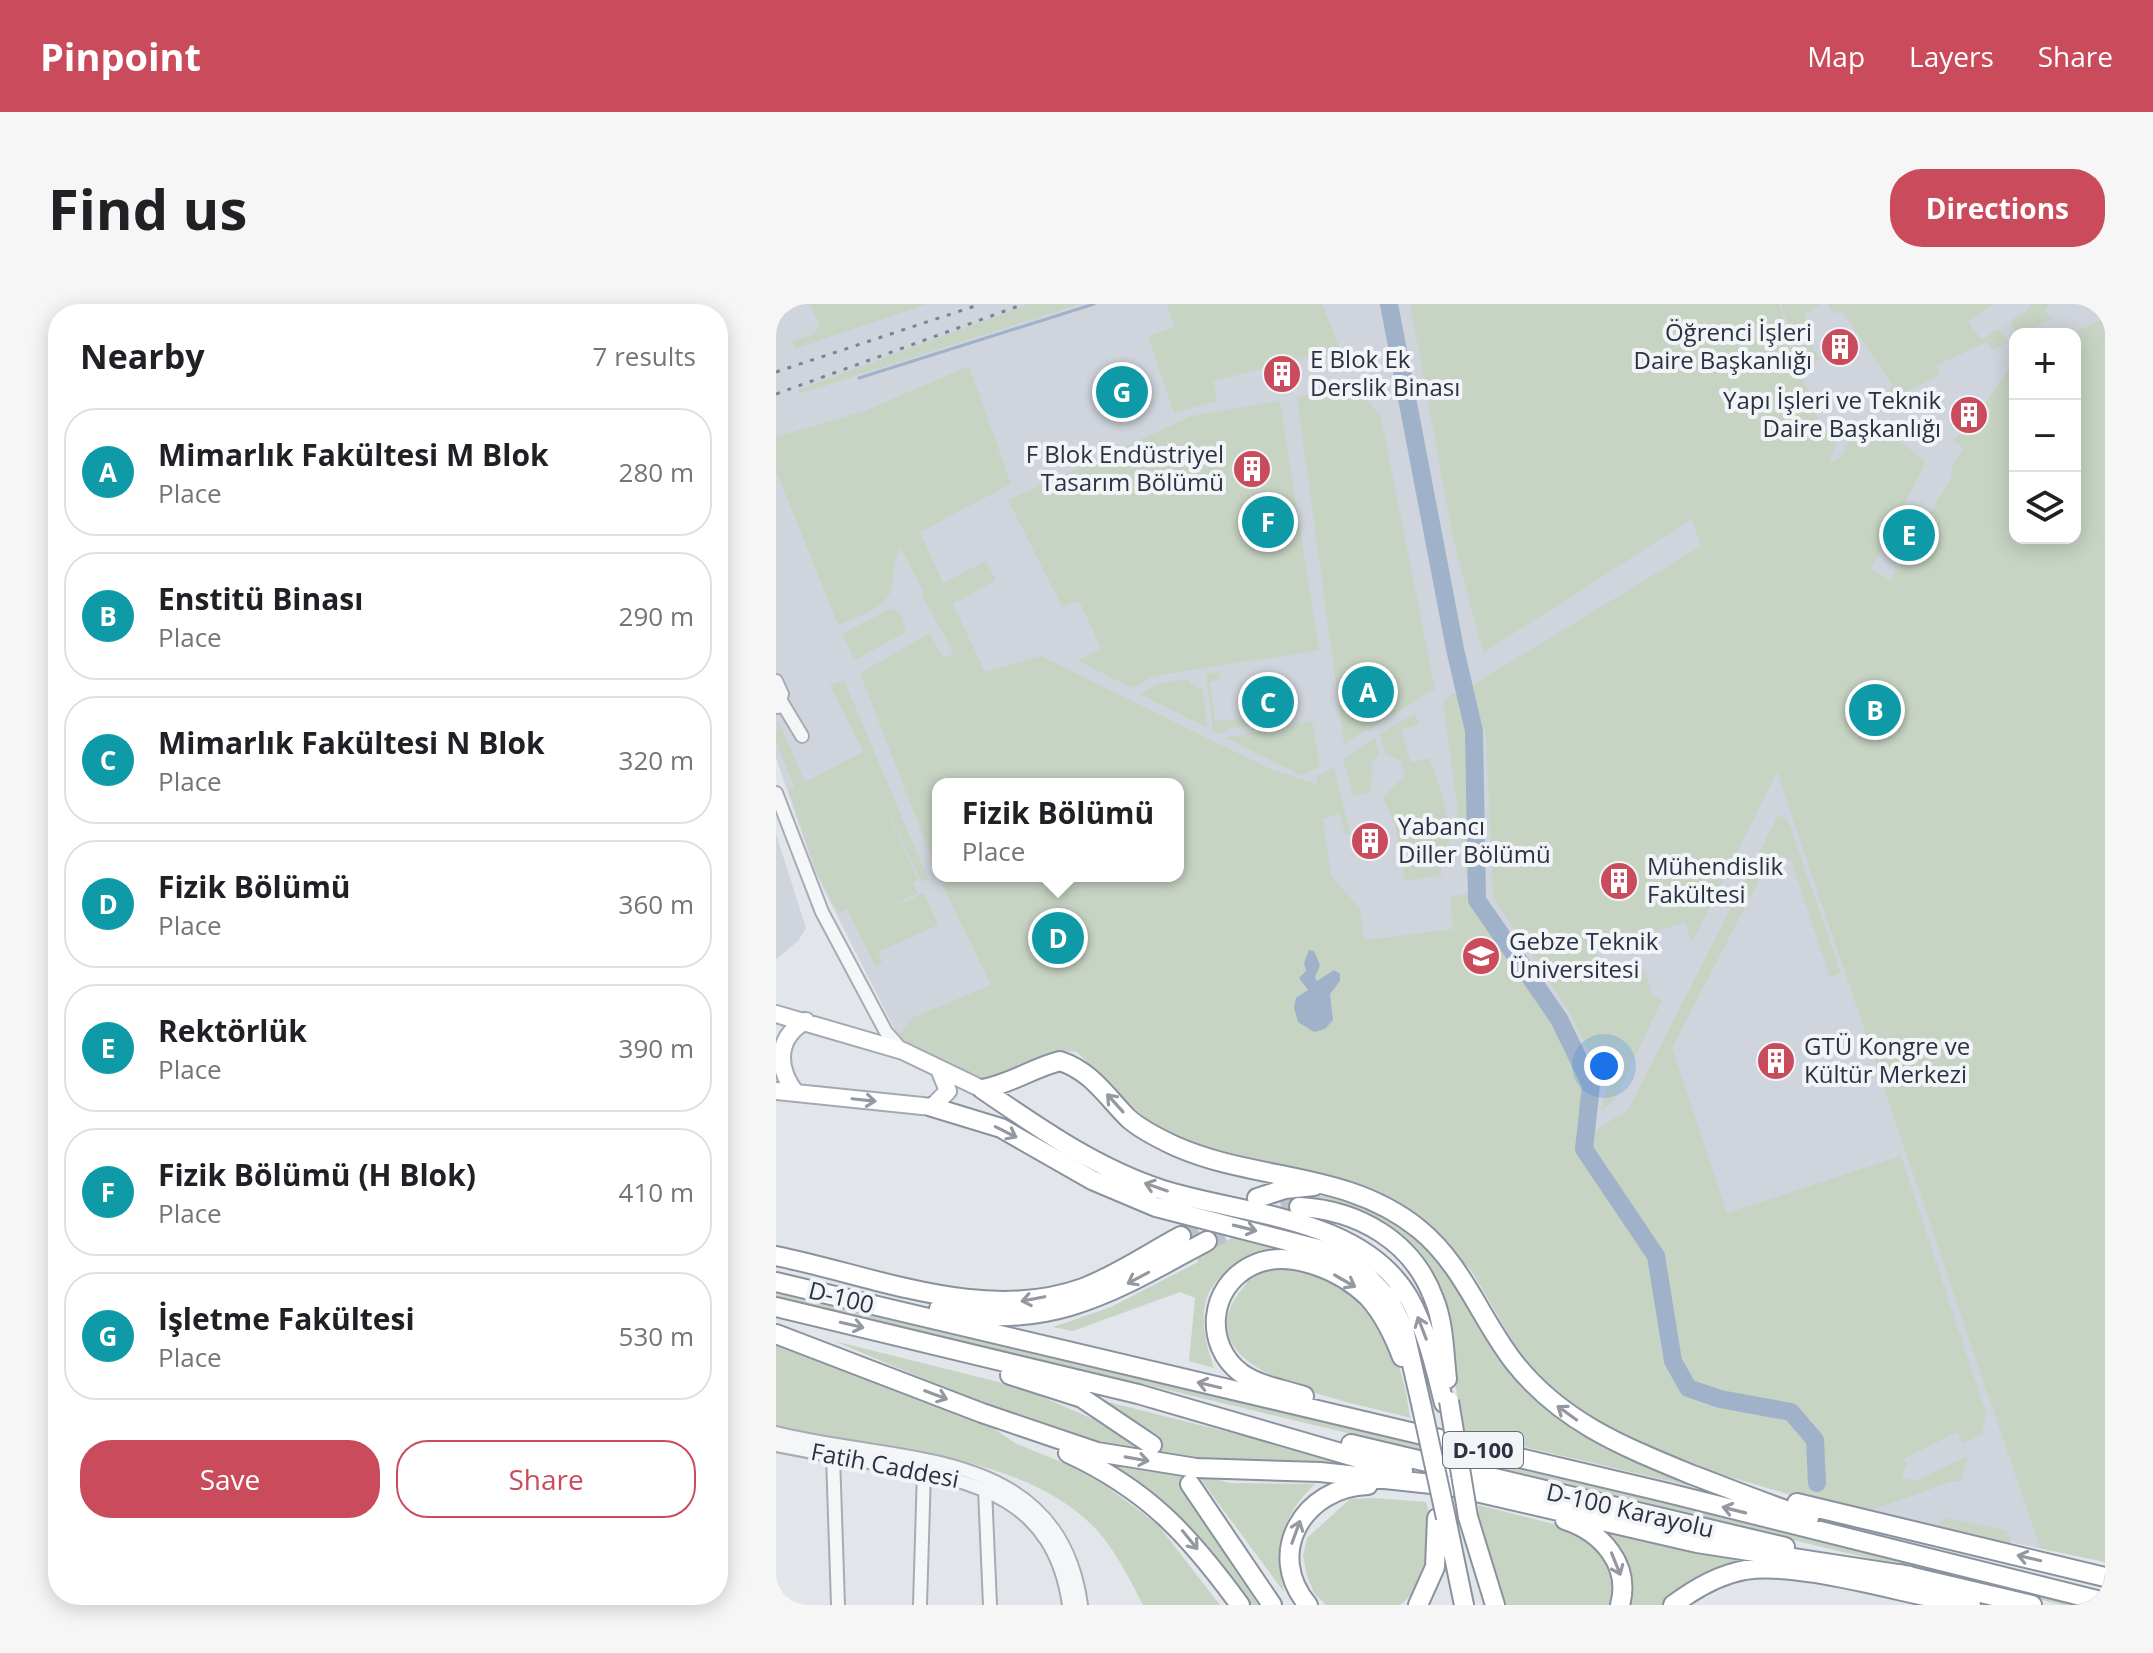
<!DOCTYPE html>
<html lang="en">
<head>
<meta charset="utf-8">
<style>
	:root { --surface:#fff; --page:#f6f6f6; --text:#202124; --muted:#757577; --line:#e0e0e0; --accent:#ca4c5c }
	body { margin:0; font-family:"Open Sans",sans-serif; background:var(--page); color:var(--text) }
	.controls { position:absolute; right:24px; top:24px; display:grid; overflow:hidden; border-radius:16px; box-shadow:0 4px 20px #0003 }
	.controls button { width:72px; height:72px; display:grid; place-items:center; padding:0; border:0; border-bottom:2px solid var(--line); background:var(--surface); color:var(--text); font:40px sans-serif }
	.you { position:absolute; left:828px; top:762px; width:28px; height:28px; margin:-20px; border:6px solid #fff; border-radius:50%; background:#1a73e8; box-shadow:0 0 0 12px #1a73e833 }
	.badge { display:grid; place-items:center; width:52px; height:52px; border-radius:50%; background:var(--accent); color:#fff; font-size:26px; font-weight:700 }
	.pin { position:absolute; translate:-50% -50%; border:4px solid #fff; box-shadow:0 2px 8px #0006 }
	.popup { position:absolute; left:156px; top:474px; width:252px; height:104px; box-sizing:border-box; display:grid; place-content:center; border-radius:16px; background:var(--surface); filter:drop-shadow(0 2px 6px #0005); font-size:26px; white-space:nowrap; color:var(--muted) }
	.popup b { font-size:30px; color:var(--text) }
	.popup::after { content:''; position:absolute; left:50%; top:100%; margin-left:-16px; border:16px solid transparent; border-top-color:var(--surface) }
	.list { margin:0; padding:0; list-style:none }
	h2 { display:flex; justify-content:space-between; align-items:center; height:104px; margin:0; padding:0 32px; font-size:34px }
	h2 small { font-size:26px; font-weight:400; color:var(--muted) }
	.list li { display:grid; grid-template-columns:52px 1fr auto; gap:24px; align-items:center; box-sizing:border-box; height:128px; margin:0 16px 16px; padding:0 16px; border:2px solid var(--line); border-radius:32px }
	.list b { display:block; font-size:30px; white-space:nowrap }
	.list p { margin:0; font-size:26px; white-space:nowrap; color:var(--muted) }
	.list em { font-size:26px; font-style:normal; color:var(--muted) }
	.actions { display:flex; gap:16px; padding:24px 32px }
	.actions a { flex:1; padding:18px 0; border:2px solid var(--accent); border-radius:32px; text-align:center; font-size:28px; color:var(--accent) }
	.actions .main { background:var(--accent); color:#fff }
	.icon { flex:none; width:44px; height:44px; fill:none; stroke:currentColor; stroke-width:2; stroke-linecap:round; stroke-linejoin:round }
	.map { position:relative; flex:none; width:1329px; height:1301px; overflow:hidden; border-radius:32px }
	header { display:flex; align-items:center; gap:48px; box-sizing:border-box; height:112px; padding:0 40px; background:var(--accent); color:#fff }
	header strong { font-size:38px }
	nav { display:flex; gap:44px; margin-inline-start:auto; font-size:28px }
	.intro { display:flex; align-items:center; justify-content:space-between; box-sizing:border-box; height:192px; padding:0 48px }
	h1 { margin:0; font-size:56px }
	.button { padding:20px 36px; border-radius:32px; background:var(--accent); color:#fff; font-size:28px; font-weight:700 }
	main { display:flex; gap:48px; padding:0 48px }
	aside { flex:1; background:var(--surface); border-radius:32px; box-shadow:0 4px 20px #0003 }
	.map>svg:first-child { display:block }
	.built { fill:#d0d4dc; fill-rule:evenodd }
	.green { fill:#c7d4c4 }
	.water { fill:#9fb2c9 }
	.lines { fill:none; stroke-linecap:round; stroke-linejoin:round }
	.stream { stroke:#9fb2c9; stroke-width:3 }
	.river { stroke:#9fb2c9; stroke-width:18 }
	.highway-tunnel { stroke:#bdc1c8; stroke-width:18; stroke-dasharray:18 9; stroke-linecap:butt }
	.minor-casing { stroke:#a7acb4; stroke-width:16 }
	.major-casing { stroke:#a2a9b5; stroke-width:20 }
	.highway-casing { stroke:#8a92a0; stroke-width:22 }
	.minor { stroke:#f5f6f8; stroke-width:12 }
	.major { stroke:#fff; stroke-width:16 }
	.highway { stroke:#fff; stroke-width:18 }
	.rail { stroke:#7c8493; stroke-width:3; stroke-dasharray:4 8; stroke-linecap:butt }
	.highway-bridge-casing { stroke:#8a92a0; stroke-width:22; stroke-linecap:butt }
	.highway-bridge { stroke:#fff; stroke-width:18 }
	.oneway { stroke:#9598a0 }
	.labels { text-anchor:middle; stroke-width:8; stroke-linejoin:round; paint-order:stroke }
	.shield { fill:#f2f4f7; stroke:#676c78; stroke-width:2 }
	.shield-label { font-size:22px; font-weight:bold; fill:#2b3242 }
	.poi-label { font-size:24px; fill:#2b3242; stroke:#f2f4f7; text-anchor:start }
	.street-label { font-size:24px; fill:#2b3242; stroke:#f2f4f7 }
</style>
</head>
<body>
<header>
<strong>Pinpoint</strong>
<nav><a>Map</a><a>Layers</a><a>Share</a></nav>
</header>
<div class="intro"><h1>Find us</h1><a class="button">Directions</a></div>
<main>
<aside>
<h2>Nearby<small>7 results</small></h2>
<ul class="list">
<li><span class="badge" style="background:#0f9aa8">A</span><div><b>Mimarlık Fakültesi M Blok</b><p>Place</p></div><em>280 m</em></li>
<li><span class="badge" style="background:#0f9aa8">B</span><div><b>Enstitü Binası</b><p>Place</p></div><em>290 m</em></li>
<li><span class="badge" style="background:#0f9aa8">C</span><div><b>Mimarlık Fakültesi N Blok</b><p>Place</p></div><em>320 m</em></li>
<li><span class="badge" style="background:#0f9aa8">D</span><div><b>Fizik Bölümü</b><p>Place</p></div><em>360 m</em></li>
<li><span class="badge" style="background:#0f9aa8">E</span><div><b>Rektörlük</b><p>Place</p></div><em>390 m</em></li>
<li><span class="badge" style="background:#0f9aa8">F</span><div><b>Fizik Bölümü (H Blok)</b><p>Place</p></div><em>410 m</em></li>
<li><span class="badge" style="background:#0f9aa8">G</span><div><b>İşletme Fakültesi</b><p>Place</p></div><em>530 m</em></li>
</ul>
<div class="actions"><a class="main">Save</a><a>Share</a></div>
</aside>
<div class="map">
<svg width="1329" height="1301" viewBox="0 0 1329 1301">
	<rect width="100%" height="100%" fill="#e2e5ea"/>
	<path class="built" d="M0 0H1329V1258L1053 1200 757 1068 695 966 634 905 583 881 420 842 348 795 301 748 270 747 230 773 148 751 122 732 39 568 0 454ZM1239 30H1299V234H1239ZM162 480H402V572H162Z
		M0 530 30 624 22 637 0 655Z"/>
	<path class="green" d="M26 0H151L19 45 16 37 37 30 44 22 34 1Z
		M253 0H304L23 90 22 86Z
		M393 0H546L564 45 437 77 441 97 398 109 372 32 398 23 391 1Z
		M634 0H1003L1041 115 1061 137 1054 158 1063 155 1075 134 1103 120 1150 158 1095 265 1114 277 1136 243 1143 245 1160 219 1151 213 1175 176 1176 162 1188 145 1177 137 1196 115 1206 121 1215 107 1207 102 1239 58V234H1299V30H1294L1329 14V1258L1264 1244 1001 468 916 639 909 618 820 647 830 677 868 665 876 691 886 696 838 797 825 807 830 786 796 712 717 593 710 432 691 384 925 242 916 215 707 349 677 234Z
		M1005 0H1044L1028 12 1037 26 1030 32 1044 55 1027 67Z
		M1051 0H1217L1192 18 1205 35 1222 25 1232 38 1216 46 1211 38 1161 61 1164 71 1111 97 1106 90 1117 82 1065 6 1057 10Z
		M1254 0H1275L1268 5 1275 16 1241 30 1234 18 1255 3Z
		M193 62 235 180 144 228 167 279 210 257 220 276 177 300 209 368 265 352 494 465 541 480 540 472 558 464 574 529 569 530 564 509 547 515 555 571 584 605 588 636 677 625 674 593 701 588V596L783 715 815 781 810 832 852 806 1002 511 1012 516 1065 669 1054 673 1015 556 997 549 896 744 951 909 1125 852 1210 1109 1206 1131 1187 1139 1181 1128 1128 1155 1131 1161 1126 1167 1128 1174 1140 1177 1193 1151 1184 1178 1177 1177 1091 1208 1039 1198 909 1160 812 1116 755 1069 695 966 634 905 583 881 420 842 373 818 301 748C263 742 260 761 228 773 199 784 146 749 122 732L136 714 215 681 162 572H402V480H162V571L84 369 154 329 167 354 178 349 145 290 148 289 125 244C114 262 121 270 115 286 109 305 78 314 62 321L0 167V133L88 107Z
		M578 79 605 113 659 385 568 440 521 93Z
		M504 97 543 346 378 372 356 384 302 357 325 344 303 297 286 303 232 196 416 112Z
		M114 305 124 308 130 328 79 356 66 330Z
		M443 368 444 375 434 378 439 417 477 414 478 421 451 425 445 431 437 427 430 370Z
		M413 375 414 381 419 379 421 385H426L432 424 364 390 382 380Z
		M68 376 152 575 145 578 91 461 142 576 137 579 142 589 98 611 148 589 162 621 102 648 106 659 99 662 71 605 62 609 40 567 13 487 18 483 0 436 2 416 29 478 87 448 54 381Z
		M684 385 697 436 701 572 690 571 667 397Z
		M639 409 643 420 625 426 635 459 653 454C665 485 677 520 673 553L666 557 665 572 629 577 619 521 607 493 629 472 625 457 610 451 603 430Z
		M536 417 544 463 525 471 450 434Z
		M599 434 603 452 596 458 595 488 577 492 567 455Z
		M526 892C537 892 551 891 562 893 605 901 651 937 675 972 699 1007 716 1049 744 1080 789 1133 854 1154 917 1179L918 1183 686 1128 672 1027 628 935 612 922 575 902 524 896Z
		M461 931 496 938 494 945C429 969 415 998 438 1064L413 1057 419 994 404 988 297 1027 277 1023 335 1003 422 958 421 954Z
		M507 964C587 976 626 1037 634 1114 579 1098 389 1069 471 979L469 975 487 966Z
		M0 987 1315 1301H1287L0 992Z
		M0 1036 191 1107 239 1139 290 1160 330 1182 382 1221 444 1301H367C353 1274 339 1245 318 1223 245 1148 99 1144 0 1123Z
		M58 1037 246 1084 376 1141 384 1132 320 1095 464 1131 492 1133 599 1166 424 1156 307 1137 248 1117Z
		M332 1159 440 1175 454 1179 539 1180C506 1211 497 1244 508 1288L423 1173 407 1186 482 1301H470C428 1244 394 1197 332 1159Z
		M599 1194 650 1198C661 1234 655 1278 624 1301H550L538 1289 531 1272 527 1252 531 1234 574 1195Z
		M702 1201 801 1226 815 1235 840 1271 838 1301H725L704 1225Z
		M1171 1214 1229 1226 1235 1234 1234 1241 1162 1224 1164 1218Z
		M814 1217 1022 1263 914 1281 885 1301H852Z"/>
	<path class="water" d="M533 646 538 647 544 661 539 673 541 677 558 666 564 670V677L554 690 557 716 549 725 538 728 522 718 518 704 520 694 532 686 523 674 530 667 528 659Z"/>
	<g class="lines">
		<path class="stream" d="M83 74 318 0"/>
		<path class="river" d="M613 0 679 345 698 427 701 596 783 715 815 781 808 845 880 952 897 1057 912 1084 944 1095 1015 1108 1039 1136 1041 1179"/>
		<path class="highway-tunnel" d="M405 932 443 913
			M431 937 500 907 523 903"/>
		<g class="minor-casing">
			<path id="minor" d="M0 377 6 390 2 403
				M5 397 26 432
				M0 489 46 608 110 728 125 745
				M0 1129C121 1160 283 1140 305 1301
				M0 1141C36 1148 73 1155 110 1161 201 1177 278 1195 293 1301
				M57 1152 62 1301
				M209 1185 214 1301
				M144 1301 148 1167"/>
		</g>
		<g class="major-casing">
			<path id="major" d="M0 710 127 747 206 785
				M0 787 156 803 172 787 163 765
				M20 789C0 764 0 733 30 717"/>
		</g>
		<g class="highway-casing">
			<path id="highway" d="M206 785C235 780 256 764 284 757 315 767 330 792 352 814 364 825 384 835 399 842 480 878 570 866 643 925 687 961 704 1014 738 1058 784 1117 846 1142 914 1170 954 1185 993 1201 1033 1214
				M206 785C263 824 321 865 387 886 467 911 586 913 633 994 651 1027 659 1063 668 1099
				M156 803 225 824 316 876 380 903 554 948 583 964 613 995 628 1025 646 1104
				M481 894 509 885 538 882
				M523 903C582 906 637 937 658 995 668 1019 668 1049 671 1075
				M0 952C99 972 207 1020 307 984 341 971 373 949 405 932
				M0 978 892 1189 1329 1298
				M0 1003 362 1090 627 1167
				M163 1005C272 1030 339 987 431 937
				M0 1030 206 1109 321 1148 420 1164 544 1168 674 1182 921 1239 1134 1272
				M234 1071 306 1094 376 1141
				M528 1092C507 1085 483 1082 465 1069 428 1041 432 984 475 962 512 943 566 967 593 994 608 1011 618 1032 626 1053
				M575 1140 1009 1243
				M292 1149C372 1186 413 1231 464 1301
				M414 1180 496 1301
				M1021 1199 1329 1273
				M692 1213 719 1301
				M670 1214 688 1301
				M789 1216C826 1228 855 1261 844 1301
				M1124 1270 1256 1301
				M532 1301C488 1249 528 1183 592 1181
				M642 1301 659 1263 661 1214
				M897 1301C918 1285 942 1271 969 1266 1026 1257 1133 1292 1195 1301"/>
		</g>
		<use href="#minor" class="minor"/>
		<use href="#major" class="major"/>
		<use href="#highway" class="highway"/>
		<path class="rail" d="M0 68 205 0
			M0 90 248 0"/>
		<g class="highway-bridge-casing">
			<path id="highway-bridge" d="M673 1097 692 1213
				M646 1104 670 1214"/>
		</g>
		<use href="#highway-bridge" class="highway-bridge"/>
	</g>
	<defs><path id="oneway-shaft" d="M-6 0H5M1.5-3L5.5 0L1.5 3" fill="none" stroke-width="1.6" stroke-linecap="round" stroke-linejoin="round" transform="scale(2)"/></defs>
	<g class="oneway">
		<use href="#oneway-shaft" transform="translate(88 796) rotate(6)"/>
		<use href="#oneway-shaft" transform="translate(339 799) rotate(-132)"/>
		<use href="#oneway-shaft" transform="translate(230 828) rotate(27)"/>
		<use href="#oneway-shaft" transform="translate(380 883) rotate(-161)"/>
		<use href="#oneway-shaft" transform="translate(469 924) rotate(14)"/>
		<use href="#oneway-shaft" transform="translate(362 974) rotate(152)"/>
		<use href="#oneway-shaft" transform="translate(569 977) rotate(30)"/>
		<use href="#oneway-shaft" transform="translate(257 995) rotate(169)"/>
		<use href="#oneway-shaft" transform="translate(76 1021) rotate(13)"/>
		<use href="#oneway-shaft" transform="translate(646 1024) rotate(-111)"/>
		<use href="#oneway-shaft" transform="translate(433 1081) rotate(-167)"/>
		<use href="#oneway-shaft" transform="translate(160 1091) rotate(21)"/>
		<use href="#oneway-shaft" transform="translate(791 1109) rotate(-144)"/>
		<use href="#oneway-shaft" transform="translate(361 1155) rotate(10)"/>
		<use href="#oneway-shaft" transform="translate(958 1206) rotate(-166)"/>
		<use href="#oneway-shaft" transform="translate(520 1228) rotate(-70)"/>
		<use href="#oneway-shaft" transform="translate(414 1236) rotate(51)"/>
		<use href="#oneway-shaft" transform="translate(1253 1254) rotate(-167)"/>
		<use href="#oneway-shaft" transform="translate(840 1260) rotate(68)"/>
	</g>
	<defs>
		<g id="building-disc" transform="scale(2)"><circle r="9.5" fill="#ca4c5c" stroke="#f2f4f7"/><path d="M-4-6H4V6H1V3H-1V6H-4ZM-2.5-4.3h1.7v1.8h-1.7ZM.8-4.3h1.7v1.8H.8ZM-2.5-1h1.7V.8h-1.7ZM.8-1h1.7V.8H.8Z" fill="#fff"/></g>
		<g id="university-disc" transform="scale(2)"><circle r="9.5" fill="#ca4c5c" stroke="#f2f4f7"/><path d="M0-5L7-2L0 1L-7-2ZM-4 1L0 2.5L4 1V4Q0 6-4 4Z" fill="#fff"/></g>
	</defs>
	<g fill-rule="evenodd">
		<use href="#building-disc" x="1064" y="43"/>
		<use href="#building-disc" x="506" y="70"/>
		<use href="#building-disc" x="1193" y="111"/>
		<use href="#building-disc" x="476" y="165"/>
		<use href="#building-disc" x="594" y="537"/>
		<use href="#building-disc" x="843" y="577"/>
		<use href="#university-disc" x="705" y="652"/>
		<use href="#building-disc" x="1000" y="757"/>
	</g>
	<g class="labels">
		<rect class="shield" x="667" y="1128" width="80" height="36" rx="6"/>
		<g class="shield-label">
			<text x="707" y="1154">D-100</text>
		</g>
		<g class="poi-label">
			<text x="1036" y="37" text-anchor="end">Öğrenci İşleri<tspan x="1036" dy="28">Daire Başkanlığı</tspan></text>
			<text x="534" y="64">E Blok Ek<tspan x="534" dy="28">Derslik Binası</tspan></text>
			<text x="1165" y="105" text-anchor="end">Yapı İşleri ve Teknik<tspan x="1165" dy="28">Daire Başkanlığı</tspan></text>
			<text x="448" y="159" text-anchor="end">F Blok Endüstriyel<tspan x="448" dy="28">Tasarım Bölümü</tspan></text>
			<text x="622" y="531">Yabancı<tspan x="622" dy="28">Diller Bölümü</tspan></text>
			<text x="871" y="571">Mühendislik<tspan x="871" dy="28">Fakültesi</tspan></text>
			<text x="733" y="646">Gebze Teknik<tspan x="733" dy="28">Üniversitesi</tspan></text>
			<text x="1028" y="751">GTÜ Kongre ve<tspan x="1028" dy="28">Kültür Merkezi</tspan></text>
		</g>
		<g class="street-label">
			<text transform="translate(65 994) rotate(14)" y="8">D-100</text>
			<text transform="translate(109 1162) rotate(11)" y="8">Fatih Caddesi</text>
			<text transform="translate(854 1207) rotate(13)" y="8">D-100 Karayolu</text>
		</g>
	</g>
</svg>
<div class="controls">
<button>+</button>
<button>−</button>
<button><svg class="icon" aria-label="layers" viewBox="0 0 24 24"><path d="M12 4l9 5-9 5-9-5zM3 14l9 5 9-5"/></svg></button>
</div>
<div class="you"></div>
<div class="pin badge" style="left:592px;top:388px;background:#0f9aa8">A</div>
<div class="pin badge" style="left:1099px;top:406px;background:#0f9aa8">B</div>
<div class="pin badge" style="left:492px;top:398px;background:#0f9aa8">C</div>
<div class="pin badge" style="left:282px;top:634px;background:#0f9aa8">D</div>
<div class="popup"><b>Fizik Bölümü</b>Place</div>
<div class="pin badge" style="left:1133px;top:231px;background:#0f9aa8">E</div>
<div class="pin badge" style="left:492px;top:218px;background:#0f9aa8">F</div>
<div class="pin badge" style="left:346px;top:88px;background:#0f9aa8">G</div>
</div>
</main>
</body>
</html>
